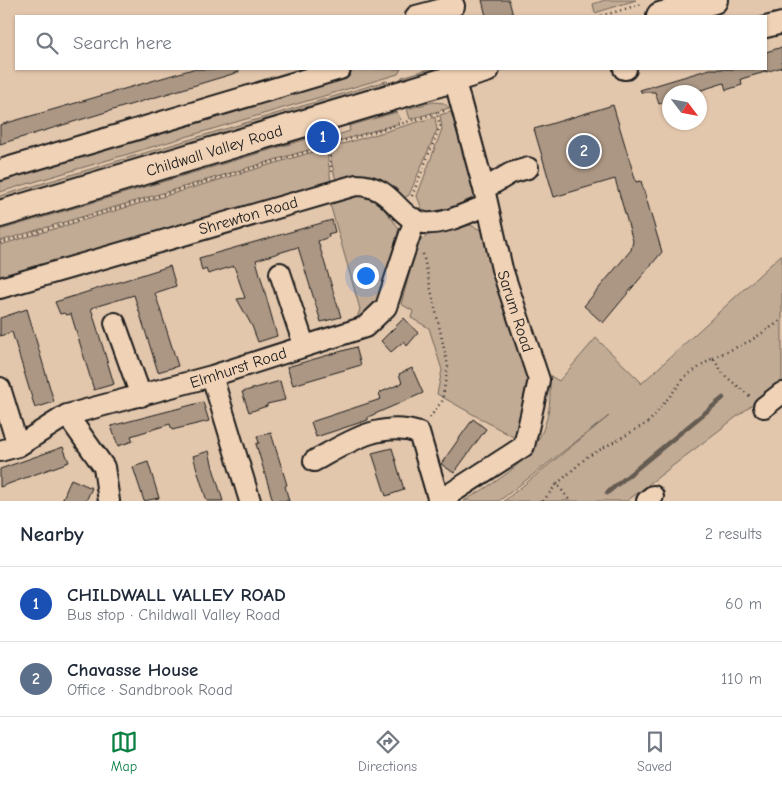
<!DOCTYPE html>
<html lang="en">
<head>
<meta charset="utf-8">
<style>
	:root { --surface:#fff; --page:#f6f6f7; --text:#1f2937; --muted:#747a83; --line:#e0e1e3; --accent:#0b8043 }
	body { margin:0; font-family:"Comic Neue",sans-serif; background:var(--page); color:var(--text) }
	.compass { position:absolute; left:662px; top:85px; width:45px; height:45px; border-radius:50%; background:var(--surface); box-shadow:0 1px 4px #0004; rotate:122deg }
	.you { position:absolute; left:365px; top:275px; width:18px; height:18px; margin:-12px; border:4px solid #fff; border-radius:50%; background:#1a73e8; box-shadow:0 0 0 8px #1a73e833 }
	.badge { display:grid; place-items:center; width:32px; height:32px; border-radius:50%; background:var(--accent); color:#fff; font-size:16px; font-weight:700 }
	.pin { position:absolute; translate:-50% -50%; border:2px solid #fff; box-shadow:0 1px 5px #0006 }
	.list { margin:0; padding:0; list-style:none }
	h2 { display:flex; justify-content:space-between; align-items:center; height:65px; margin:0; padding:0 20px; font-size:21px }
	h2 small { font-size:16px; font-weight:400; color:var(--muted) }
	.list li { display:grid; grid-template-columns:32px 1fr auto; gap:15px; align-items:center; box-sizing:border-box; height:75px; padding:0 20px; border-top:1px solid var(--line) }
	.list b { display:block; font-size:19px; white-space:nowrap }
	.list p { margin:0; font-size:16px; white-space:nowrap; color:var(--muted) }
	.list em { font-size:16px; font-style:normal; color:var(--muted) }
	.icon { flex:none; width:28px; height:28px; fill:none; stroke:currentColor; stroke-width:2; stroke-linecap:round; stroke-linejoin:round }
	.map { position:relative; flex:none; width:782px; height:501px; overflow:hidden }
	.search { position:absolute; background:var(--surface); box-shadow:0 1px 4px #0004; left:15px; right:15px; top:15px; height:55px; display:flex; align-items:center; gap:12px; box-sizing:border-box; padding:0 18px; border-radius:0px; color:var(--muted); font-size:19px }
	.sheet { height:215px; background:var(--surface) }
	nav { display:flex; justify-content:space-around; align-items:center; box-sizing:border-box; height:70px; border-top:1px solid var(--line); background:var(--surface); font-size:14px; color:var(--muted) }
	nav a { display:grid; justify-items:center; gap:2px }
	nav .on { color:var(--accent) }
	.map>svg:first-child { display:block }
	.green { fill:#c2ab95; stroke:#6f6458 }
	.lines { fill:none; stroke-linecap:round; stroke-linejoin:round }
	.stream { stroke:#655b51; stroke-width:4.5 }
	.building { fill:#ac9784; stroke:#1c1c1c }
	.minor-casing { stroke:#1c1c1c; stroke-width:24 }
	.major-casing { stroke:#1c1c1c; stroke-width:30 }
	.path { stroke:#1c1c1c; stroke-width:2.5; stroke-dasharray:1 4; stroke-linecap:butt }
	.minor { stroke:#f0d2b6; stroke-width:20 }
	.major { stroke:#f0d2b6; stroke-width:26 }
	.labels { text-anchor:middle; stroke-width:4.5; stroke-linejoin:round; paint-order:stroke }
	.street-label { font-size:16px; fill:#1c1c1c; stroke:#f0d2b6 }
</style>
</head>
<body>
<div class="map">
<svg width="782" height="501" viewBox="0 0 782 501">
	<rect width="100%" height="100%" fill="#e3c7ad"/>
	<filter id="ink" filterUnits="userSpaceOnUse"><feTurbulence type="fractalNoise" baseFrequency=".02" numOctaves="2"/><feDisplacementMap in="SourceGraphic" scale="10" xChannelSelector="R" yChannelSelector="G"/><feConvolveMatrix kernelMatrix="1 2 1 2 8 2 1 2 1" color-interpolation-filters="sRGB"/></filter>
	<g filter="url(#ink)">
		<path class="green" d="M605 0H636L595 13 593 4Z
			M356 69H401L398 74 0 192V175Z
			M429 69H445L400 86 399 81 402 77Z
			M386 81 390 83 391 88 0 205V196Z
			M433 102 444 103 449 108 410 119 407 109Z
			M397 112 401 120 397 124 335 142 334 140V136L350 131 349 126Z
			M451 112 457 124 476 191C469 209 442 213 424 214L417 196 442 129 440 115Z
			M435 117 437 130 409 195 403 199 388 184 336 181 330 156 336 146Z
			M317 136 322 138 325 145 0 241V230Z
			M323 149 327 152 331 182 0 281V245Z
			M359 196 378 202 399 228C391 256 386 305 357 318L360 309 330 204Z
			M470 225 486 232 531 385 519 433 515 438 437 394 442 370 429 328 411 318 413 311 401 304 418 242 430 234Z
			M782 254V382L627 501H504L609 416 499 501H464C517 470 557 444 549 375L559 381 596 338 641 382V384Z"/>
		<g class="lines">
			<path class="stream" d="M607 493 723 398"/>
		</g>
		<path class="building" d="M482 0H509L513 16H486Z
			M782 47V67L766 72V52Z
			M193 69H238L239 72 0 144V125Z
			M710 69H765V72L741 79 742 85 726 90 724 83 695 92H670V100L659 104 655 92H641L640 90Z
			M613 105 636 182 641 181 662 252 603 323 584 306 631 250 633 241 615 179 554 197 534 129Z
			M332 220 335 232 328 234 329 237 318 241 341 317 321 322 298 247 256 260 277 336 258 342 252 326 237 299 245 298 234 266 208 274 206 269 202 271 199 258Z
			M170 266 176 286 155 293 178 366 158 372 134 295 91 308 114 384 94 390 71 314 66 315 64 313 60 314 55 302Z
			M27 309 54 402 35 408 12 332 0 336V318Z
			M404 318 418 333 407 346 404 341 391 352 381 341Z
			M356 347 361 365 293 385 287 367Z
			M412 368 423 393 368 417V420L316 437 311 422 381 399 379 393 402 383 399 374Z
			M280 381 285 400 267 404V406L249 412 242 392Z
			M203 402 209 421 172 430 170 424 131 436 133 441 118 446 111 426Z
			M473 419 486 429 454 473 441 464Z
			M271 433 287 485 285 486 289 501H273L256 444 259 443 257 436Z
			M63 447 69 462 0 487V469Z
			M392 448 404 490 386 496 372 453Z
			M209 451 213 468 223 501H207L198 473 193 456Z
			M148 462 159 498 144 501 133 467Z
			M71 479 92 488 86 501H62Z"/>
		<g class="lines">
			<g class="minor-casing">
				<path id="minor" d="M416 16 454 6
					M766 27 782 23
					M624 69H626
					M0 170 340 69
					M484 189 511 173 528 168
					M280 273 304 345
					M0 288 356 185C394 185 396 219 425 223 445 225 469 212 487 205
					M115 323 141 396
					M212 376 250 501
					M0 388 18 446
					M764 407 782 393
					M67 415 104 467 109 501
					M0 451 18 446 67 415 212 376 365 327 386 307 415 219
					M314 461C347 443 380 420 419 433L439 501
					M439 501 524 446 539 380 502 269 484 189 454 78
					M647 501 653 496"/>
			</g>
			<g class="major-casing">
				<path id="major" d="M660 16 714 0
					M0 214 486 69"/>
			</g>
			<path class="path" d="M601 16 642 4
				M328 146 332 174
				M412 196 440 126 437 113 444 111
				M0 243 437 113
				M423 254 448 366 442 401 428 420
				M713 358 750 341 782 320
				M557 484 587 457 649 422 686 376 713 358 724 375 751 397
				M543 501 557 484 570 501"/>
			<use href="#minor" class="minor"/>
			<use href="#major" class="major"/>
		</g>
	</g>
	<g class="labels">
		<g class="street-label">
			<text transform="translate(214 150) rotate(-17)" y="6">Childwall Valley Road</text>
			<text transform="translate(248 215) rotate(-16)" y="6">Shrewton Road</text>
			<text transform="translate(516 311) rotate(72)" y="6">Sarum Road</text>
			<text transform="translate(238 367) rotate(-18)" y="6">Elmhurst Road</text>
		</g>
	</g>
</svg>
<svg class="compass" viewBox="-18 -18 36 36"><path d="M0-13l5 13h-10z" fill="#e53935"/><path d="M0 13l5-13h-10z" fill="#747a83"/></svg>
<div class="you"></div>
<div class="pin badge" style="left:323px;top:137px;background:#1a4fb4">1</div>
<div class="pin badge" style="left:584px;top:151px;background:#5c6f8a">2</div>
<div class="search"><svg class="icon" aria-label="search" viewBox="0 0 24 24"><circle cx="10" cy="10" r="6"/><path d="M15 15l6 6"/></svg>Search here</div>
</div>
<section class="sheet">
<h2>Nearby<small>2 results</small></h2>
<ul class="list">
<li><span class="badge" style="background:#1a4fb4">1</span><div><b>CHILDWALL VALLEY ROAD</b><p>Bus stop · Childwall Valley Road</p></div><em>60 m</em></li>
<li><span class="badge" style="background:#5c6f8a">2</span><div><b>Chavasse House</b><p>Office · Sandbrook Road</p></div><em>110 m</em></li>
</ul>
</section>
<nav>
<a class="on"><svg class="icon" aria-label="map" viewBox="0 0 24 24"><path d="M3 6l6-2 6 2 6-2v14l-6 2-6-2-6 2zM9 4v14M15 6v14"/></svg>Map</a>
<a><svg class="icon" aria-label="directions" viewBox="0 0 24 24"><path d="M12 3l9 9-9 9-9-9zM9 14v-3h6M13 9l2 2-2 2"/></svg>Directions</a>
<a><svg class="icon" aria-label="saved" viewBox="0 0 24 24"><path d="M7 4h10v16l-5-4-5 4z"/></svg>Saved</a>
</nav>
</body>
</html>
